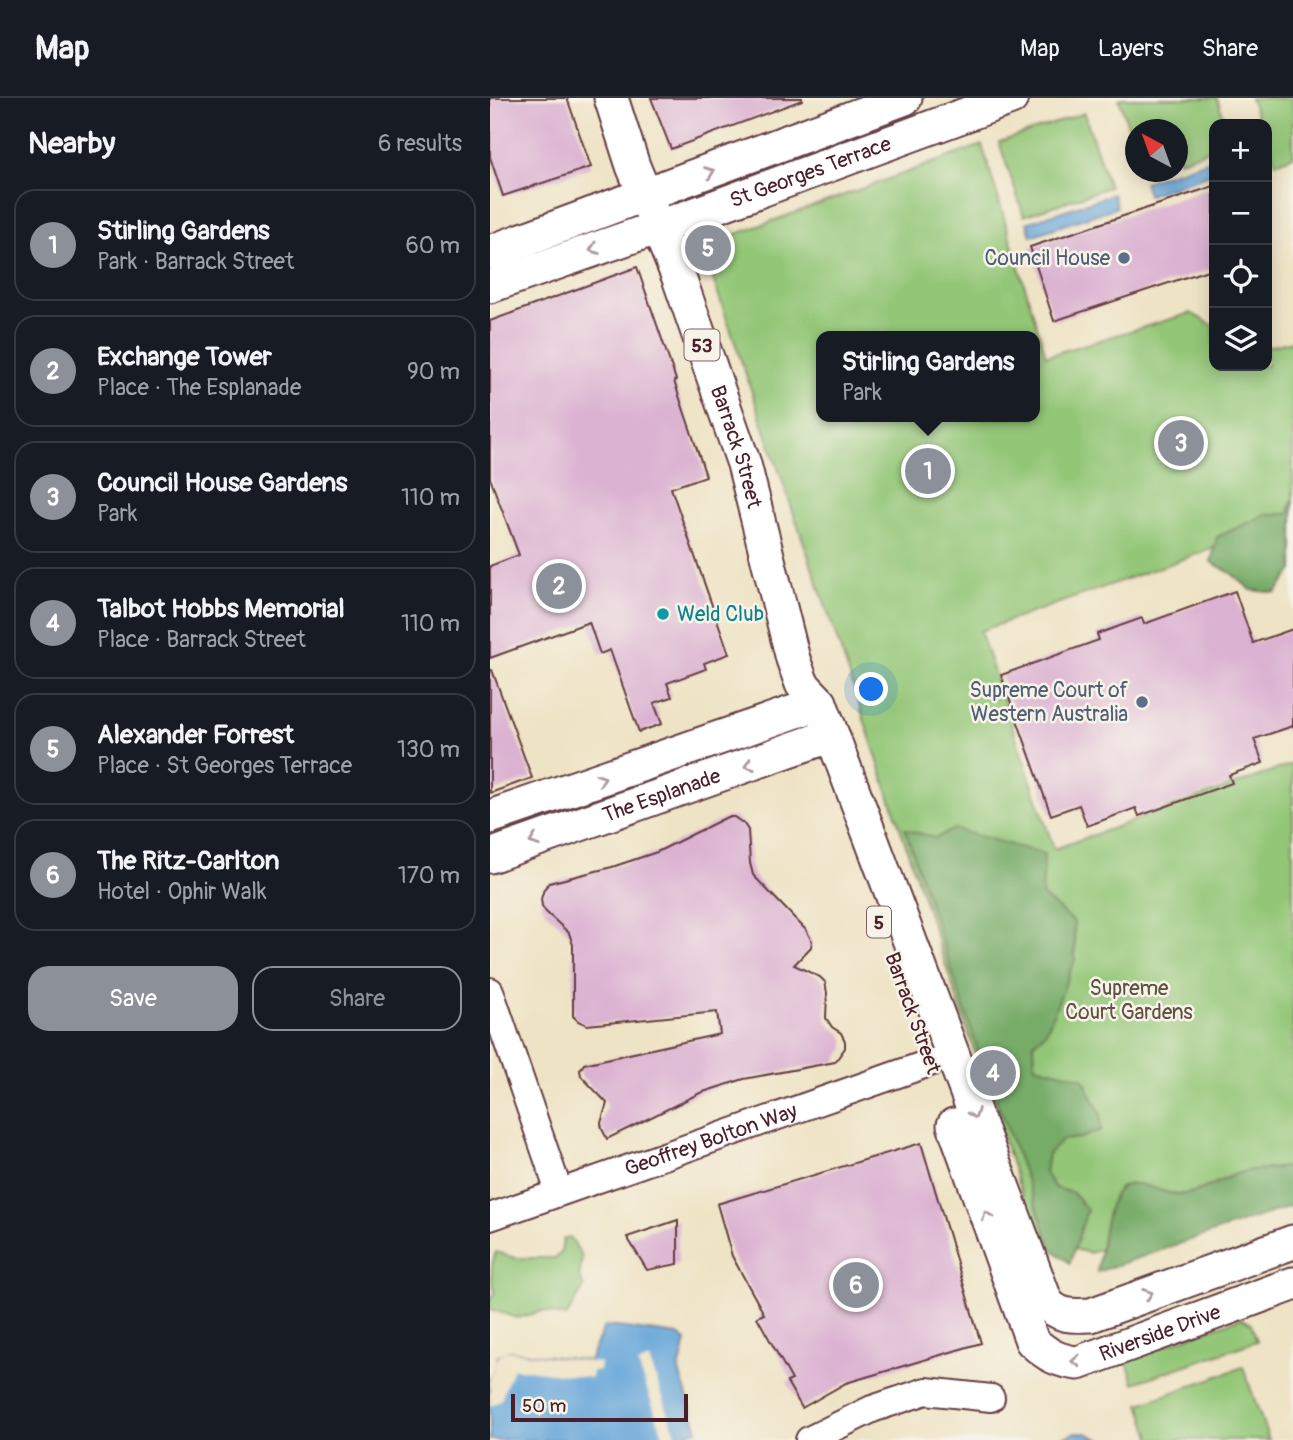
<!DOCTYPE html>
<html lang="en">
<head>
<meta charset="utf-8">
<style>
	:root { --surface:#171b24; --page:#242831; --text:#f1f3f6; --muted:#9ea1a6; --line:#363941; --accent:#8c9099 }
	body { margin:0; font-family:Pangolin,sans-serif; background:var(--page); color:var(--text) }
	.controls { position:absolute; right:21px; top:21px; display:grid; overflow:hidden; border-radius:14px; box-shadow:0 4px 18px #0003 }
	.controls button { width:63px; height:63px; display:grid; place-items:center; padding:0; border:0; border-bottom:2px solid var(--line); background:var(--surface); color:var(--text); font:35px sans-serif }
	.compass { position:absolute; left:635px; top:21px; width:63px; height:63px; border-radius:50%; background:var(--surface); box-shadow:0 4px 18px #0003; rotate:319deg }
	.scale { position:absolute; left:21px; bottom:18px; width:177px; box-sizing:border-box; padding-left:7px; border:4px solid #4a1f2b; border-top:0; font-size:19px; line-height:24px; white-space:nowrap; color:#4a1f2b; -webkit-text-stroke:5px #f7f3e8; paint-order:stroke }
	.you { position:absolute; left:382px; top:592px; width:24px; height:24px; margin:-18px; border:5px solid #fff; border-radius:50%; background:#1a73e8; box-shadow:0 0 0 10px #1a73e833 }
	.badge { display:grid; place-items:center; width:46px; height:46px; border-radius:50%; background:var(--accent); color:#fff; font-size:23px; font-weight:700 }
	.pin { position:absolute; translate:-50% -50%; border:4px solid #fff; box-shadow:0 2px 7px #0006 }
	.popup { position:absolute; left:326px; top:233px; width:224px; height:91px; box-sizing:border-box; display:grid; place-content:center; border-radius:14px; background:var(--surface); filter:drop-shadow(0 2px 5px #0005); font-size:23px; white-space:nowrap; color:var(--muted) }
	.popup b { font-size:26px; color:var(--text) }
	.popup::after { content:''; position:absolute; left:50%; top:100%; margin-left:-14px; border:14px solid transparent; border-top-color:var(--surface) }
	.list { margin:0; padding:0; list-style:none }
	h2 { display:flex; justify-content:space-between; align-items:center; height:91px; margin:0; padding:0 28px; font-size:30px }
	h2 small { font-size:23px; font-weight:400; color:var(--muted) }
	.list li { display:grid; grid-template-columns:46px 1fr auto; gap:21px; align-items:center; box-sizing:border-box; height:112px; margin:0 14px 14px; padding:0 14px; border:2px solid var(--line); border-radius:21px }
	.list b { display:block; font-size:26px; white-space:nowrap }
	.list p { margin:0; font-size:23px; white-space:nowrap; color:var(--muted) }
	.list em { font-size:23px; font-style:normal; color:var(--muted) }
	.actions { display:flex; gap:14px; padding:21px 28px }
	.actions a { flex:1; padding:16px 0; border:2px solid var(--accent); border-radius:21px; text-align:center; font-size:24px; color:var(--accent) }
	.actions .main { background:var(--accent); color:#fff }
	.icon { flex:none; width:38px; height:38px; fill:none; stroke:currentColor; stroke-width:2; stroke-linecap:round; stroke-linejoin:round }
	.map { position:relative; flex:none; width:803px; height:1342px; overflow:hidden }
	header { display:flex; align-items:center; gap:42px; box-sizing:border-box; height:98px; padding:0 35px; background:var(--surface); border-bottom:2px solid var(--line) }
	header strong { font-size:33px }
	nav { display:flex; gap:38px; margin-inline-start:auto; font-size:24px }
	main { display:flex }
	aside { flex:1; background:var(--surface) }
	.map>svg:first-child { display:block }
	.green { fill:#93c677; stroke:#6e7251; stroke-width:2; fill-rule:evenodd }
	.forest { fill:#76ab68; stroke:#60654a; stroke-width:2 }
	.water { fill:#66a6d9; stroke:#586282; stroke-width:2 }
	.pier { fill:#efe3c5 }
	.building { fill:#dbb2d2 }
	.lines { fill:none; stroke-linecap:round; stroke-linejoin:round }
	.minor-casing { stroke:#633c42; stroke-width:30 }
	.major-casing { stroke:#633c42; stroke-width:37 }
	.minor { stroke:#fff; stroke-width:26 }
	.major { stroke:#fff; stroke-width:33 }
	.oneway { stroke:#ae9aa0 }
	.service-dot { fill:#5c6f8a; stroke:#f7f3e8; stroke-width:2.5 }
	.culture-dot { fill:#0f9aa8; stroke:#f7f3e8; stroke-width:2.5 }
	.labels { text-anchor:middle; stroke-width:5; stroke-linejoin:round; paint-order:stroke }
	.shield { fill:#f7f3e8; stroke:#7e5f64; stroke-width:2 }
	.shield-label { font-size:19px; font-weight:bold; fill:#4a1f2b }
	.street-label { font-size:21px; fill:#4a1f2b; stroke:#f7f3e8 }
	.service-label { font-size:21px; fill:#4e5e75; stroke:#f7f3e8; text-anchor:end }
	.culture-label { font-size:21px; fill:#0d838f; stroke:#f7f3e8; text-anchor:start }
	.park-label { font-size:21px; fill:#605142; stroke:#f7f3e8 }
</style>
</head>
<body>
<header>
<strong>Map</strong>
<nav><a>Map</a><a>Layers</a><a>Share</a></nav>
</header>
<main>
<aside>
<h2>Nearby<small>6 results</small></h2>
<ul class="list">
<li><span class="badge">1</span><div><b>Stirling Gardens</b><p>Park · Barrack Street</p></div><em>60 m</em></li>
<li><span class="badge">2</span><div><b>Exchange Tower</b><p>Place · The Esplanade</p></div><em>90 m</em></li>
<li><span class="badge">3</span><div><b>Council House Gardens</b><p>Park</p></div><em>110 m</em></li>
<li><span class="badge">4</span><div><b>Talbot Hobbs Memorial</b><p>Place · Barrack Street</p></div><em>110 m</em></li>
<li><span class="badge">5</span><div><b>Alexander Forrest</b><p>Place · St Georges Terrace</p></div><em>130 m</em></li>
<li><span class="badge">6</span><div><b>The Ritz-Carlton</b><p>Hotel · Ophir Walk</p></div><em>170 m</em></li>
</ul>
<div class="actions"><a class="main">Save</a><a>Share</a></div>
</aside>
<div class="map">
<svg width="803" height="1342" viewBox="0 0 803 1342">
	<rect width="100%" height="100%" fill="#f7f3e8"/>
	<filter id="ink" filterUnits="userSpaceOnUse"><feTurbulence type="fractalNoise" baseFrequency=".0143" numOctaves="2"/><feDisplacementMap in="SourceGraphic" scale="14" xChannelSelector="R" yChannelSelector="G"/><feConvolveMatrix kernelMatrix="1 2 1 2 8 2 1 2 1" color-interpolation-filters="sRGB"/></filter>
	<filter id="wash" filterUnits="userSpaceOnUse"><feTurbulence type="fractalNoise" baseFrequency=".00686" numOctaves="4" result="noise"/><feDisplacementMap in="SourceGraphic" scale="28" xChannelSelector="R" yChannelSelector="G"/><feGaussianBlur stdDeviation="1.57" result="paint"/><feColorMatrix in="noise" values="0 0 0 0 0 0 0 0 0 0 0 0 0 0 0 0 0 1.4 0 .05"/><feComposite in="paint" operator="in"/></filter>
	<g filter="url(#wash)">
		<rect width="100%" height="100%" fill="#efe3c5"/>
		<path class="green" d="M633 0H727L736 26H724V50L688 63V32H646L645 49 629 1Z
			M760 0H803V58L786 65 777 42V26H770Z
			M594 15 619 89 534 118 509 44Z
			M492 47 556 258 701 215 724 228V268H777V249L803 243V422L490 533 564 751 803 666V1080L600 1155 547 1142 359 576 221 175 230 171 241 148 238 139ZM331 238H545V319H331Z
			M80 1139 92 1159 89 1179 94 1189 76 1219 53 1213 27 1220 0 1211V1202L5 1194C0 1180 0 1168 6 1154L25 1160H66L71 1155 73 1141Z
			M751 1220 761 1226 767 1243 644 1285 636 1261Z
			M753 1269 779 1342H662L650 1306Z"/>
		<path class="forest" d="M803 401V472L786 495 761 492 741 475 721 464 727 439 777 416H798Z
			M415 731 445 740 464 731 554 756 552 797 584 824 585 862 556 934 544 945 545 968 593 980 611 1017V1032L591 1040 572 1042 558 1056 555 1075 565 1090 583 1095 597 1112 580 1165 562 1151 487 949Z
			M803 1067V1107L607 1174C611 1155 615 1106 628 1092 642 1077 668 1094 684 1096 711 1098 732 1079 755 1073 771 1070 788 1072 803 1067Z"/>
		<path class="water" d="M724 61V75L658 97 654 84Z
			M623 96 627 109 541 138 537 125Z
			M119 1228 188 1237 196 1243 189 1273 208 1332 196 1336 197 1342H0V1282L8 1258 18 1253 99 1263 114 1229Z
			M584 1335H597L611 1342H566Z"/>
		<path class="pier" d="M18 1253 110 1265 109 1273H102L101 1280 23 1270 11 1302 0 1309V1282L5 1263 13 1254Z
			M159 1261 188 1342H175L148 1266Z"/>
		<g id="blocks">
			<path class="building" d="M0 0H77L101 69 13 98 0 59Z
				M161 0H312V2L181 51Z
				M724 88V170L564 223 540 149Z
				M147 169 186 282 184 283 216 378 181 390 239 556 214 565 216 571 177 585 182 599 164 605 172 626 149 634 120 552 110 556 99 524 0 560V468L29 457 0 380V223Z
				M745 493 763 545 803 531V628L764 641 773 665 739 677 742 685 649 718 646 710 597 728 589 707 561 717 511 577 609 542 607 536 652 520 654 526Z
				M0 572H2L42 680 0 695Z
				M237 719H244L254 726 258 732 260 765 263 777 316 832 322 843 321 849 304 867 330 879 335 884 337 895 336 920 342 929 351 935 355 943V950L345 964 254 981 210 995 117 1041 112 1031 111 1025 117 1005 91 978 90 972 94 966 230 936 227 914 97 927 88 923 83 918V847L79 835 56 814 52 808 51 801 54 791 59 785 122 769 167 754Z
				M431 1045 491 1245 356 1285 312 1310 297 1284 302 1282 267 1219 274 1216 242 1158 227 1106Z
				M188 1122V1166L157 1172 137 1139Z"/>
		</g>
	</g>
	<g filter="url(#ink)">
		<use href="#blocks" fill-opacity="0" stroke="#633c42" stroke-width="2"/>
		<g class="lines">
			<g class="minor-casing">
				<g id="minor">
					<path d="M0 893 69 1094"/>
					<path id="s1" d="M0 1119 442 964"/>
					<path d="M319 1342 382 1311 436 1293 501 1300"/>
				</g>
			</g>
			<g class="major-casing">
				<g id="major">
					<path id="s2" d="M121 0 143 68 189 180 254 366 303 561 312 586 330 605 556 1204C569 1219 582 1218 601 1217L803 1144"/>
					<path d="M0 154 415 0"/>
					<path id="s3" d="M0 188 203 117 521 0"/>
					<path d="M0 719 330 605"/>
					<path id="s4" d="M0 758 342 637"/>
					<path id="s5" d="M464 1027 542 1243C557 1257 568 1263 588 1265L803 1186"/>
				</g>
			</g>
			<use href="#minor" class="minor"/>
			<use href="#major" class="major"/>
		</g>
		<defs><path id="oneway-chevron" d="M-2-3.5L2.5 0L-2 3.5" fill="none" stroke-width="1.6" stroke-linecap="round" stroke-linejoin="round" transform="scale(1.75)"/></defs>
		<g class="oneway">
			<use href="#oneway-chevron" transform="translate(220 74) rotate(-21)"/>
			<use href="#oneway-chevron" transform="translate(104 151) rotate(160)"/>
			<use href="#oneway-chevron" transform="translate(259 667) rotate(161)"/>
			<use href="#oneway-chevron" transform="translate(111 681) rotate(-19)"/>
			<use href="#oneway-chevron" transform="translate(44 743) rotate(161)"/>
			<use href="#oneway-chevron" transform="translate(484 1016) rotate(69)"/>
			<use href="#oneway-chevron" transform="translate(497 1118) rotate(-110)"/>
			<use href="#oneway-chevron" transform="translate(658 1196) rotate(-20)"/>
			<use href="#oneway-chevron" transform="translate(586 1263) rotate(177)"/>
		</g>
	</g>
	<g class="service-dot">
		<circle cx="634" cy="160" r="7"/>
		<circle cx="652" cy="604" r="7"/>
	</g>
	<circle class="culture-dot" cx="173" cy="516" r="7"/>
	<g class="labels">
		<g class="shield">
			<rect x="194.5" y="231.5" width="35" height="31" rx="5"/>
			<rect x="377" y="808.5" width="24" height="31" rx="5"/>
		</g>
		<g class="shield-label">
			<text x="212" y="254">53</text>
			<text x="389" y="831">5</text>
		</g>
		<g class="street-label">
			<text dy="7" stroke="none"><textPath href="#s3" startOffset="340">St Georges Terrace</textPath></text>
			<text dy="7" stroke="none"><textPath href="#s2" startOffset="371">Barrack Street</textPath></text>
			<text dy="7" stroke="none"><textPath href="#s4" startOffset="182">The Esplanade</textPath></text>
			<text transform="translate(423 915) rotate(70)" y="7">Barrack Street</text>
			<text dy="7" stroke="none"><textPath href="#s1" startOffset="234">Geoffrey Bolton Way</textPath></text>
			<text dy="7" stroke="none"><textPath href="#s5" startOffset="369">Riverside Drive</textPath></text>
		</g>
		<g class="service-label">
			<text x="620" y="167">Council House</text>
			<text x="638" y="599">Supreme Court of<tspan x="638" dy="24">Western Australia</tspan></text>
		</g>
		<g class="culture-label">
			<text x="187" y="523">Weld Club</text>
		</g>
		<g class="park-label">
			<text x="639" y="897">Supreme<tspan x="639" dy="24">Court Gardens</tspan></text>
		</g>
	</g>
</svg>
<div class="controls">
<button>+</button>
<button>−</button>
<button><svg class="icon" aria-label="locate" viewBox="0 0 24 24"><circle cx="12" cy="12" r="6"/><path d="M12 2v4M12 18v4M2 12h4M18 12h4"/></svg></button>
<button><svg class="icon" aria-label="layers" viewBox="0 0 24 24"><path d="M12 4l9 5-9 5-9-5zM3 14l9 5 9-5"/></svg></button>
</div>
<svg class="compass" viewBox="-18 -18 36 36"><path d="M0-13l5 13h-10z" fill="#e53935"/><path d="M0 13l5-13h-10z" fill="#9ea1a6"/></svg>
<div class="scale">50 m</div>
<div class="you"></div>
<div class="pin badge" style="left:438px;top:373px">1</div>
<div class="popup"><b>Stirling Gardens</b>Park</div>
<div class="pin badge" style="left:69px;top:488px">2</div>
<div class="pin badge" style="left:691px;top:345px">3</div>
<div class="pin badge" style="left:503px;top:975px">4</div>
<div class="pin badge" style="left:218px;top:150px">5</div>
<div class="pin badge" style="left:366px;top:1187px">6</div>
</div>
</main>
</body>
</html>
